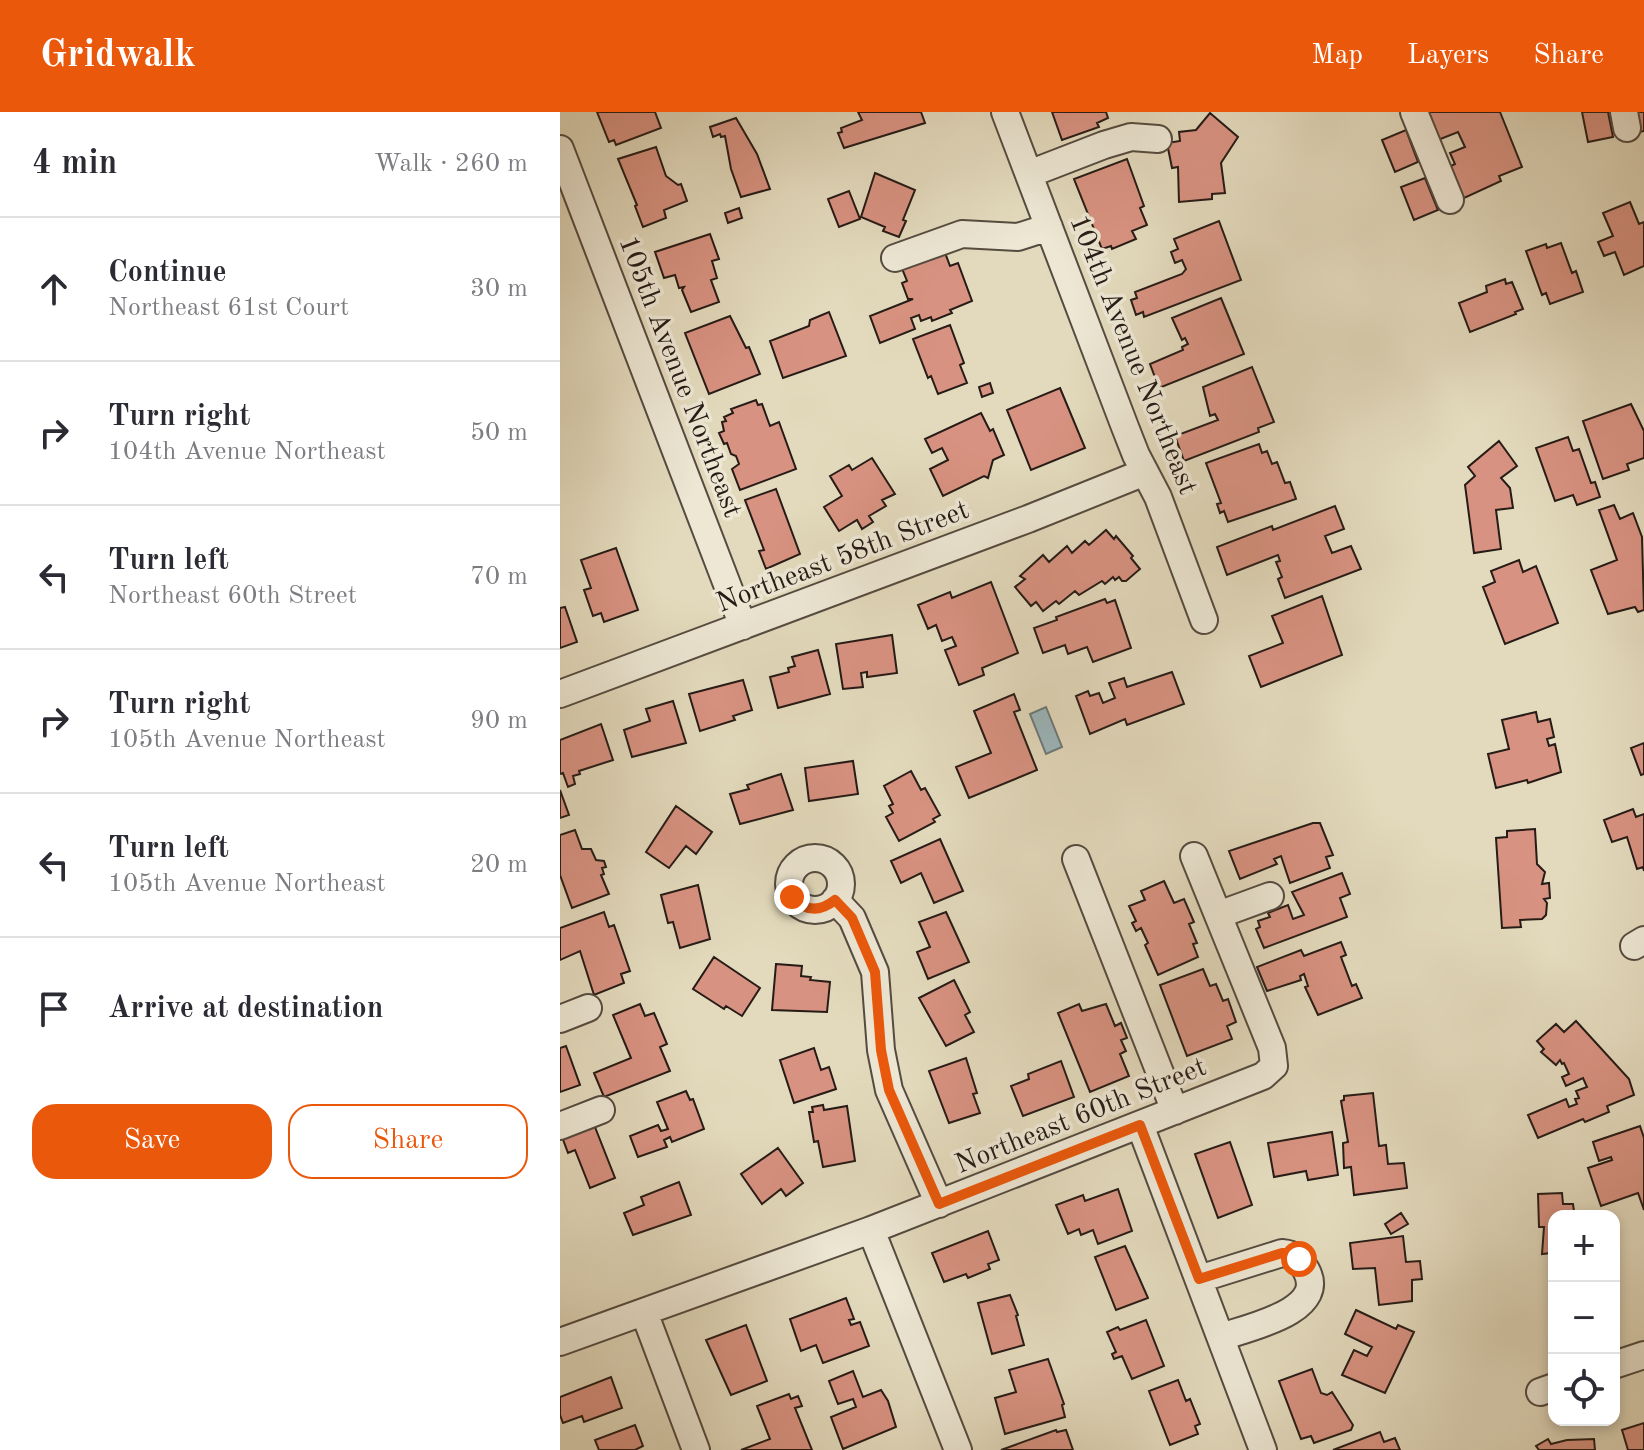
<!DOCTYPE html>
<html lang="en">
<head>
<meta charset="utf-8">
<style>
	:root { --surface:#fff; --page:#f2f2f3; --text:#2b2b33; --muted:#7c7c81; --line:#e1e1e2; --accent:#ea580c }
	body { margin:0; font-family:"Old Standard TT",serif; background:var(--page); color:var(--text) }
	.controls { position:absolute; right:24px; bottom:24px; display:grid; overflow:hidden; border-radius:16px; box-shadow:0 4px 12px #0003 }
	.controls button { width:72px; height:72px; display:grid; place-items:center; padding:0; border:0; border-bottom:2px solid var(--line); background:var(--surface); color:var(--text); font:40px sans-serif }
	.stop { position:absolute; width:24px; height:24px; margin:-18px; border:6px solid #ea580c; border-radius:50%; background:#fff }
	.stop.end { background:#ea580c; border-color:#fff; box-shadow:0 2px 8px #0008 }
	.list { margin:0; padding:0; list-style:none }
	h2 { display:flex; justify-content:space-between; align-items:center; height:104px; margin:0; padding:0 32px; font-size:34px }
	h2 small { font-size:26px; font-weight:400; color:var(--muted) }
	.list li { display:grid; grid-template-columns:52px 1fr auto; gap:24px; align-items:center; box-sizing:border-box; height:144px; padding:0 32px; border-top:2px solid var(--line) }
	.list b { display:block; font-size:30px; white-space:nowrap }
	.list p { margin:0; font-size:26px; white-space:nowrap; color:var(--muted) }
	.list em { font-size:26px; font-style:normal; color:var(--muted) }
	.actions { display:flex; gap:16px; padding:24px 32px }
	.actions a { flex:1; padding:18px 0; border:2px solid var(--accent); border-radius:24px; text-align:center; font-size:28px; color:var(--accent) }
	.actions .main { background:var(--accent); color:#fff }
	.icon { flex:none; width:44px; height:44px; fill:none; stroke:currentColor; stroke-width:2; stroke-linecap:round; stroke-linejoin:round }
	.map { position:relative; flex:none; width:1084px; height:1338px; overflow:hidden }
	header { display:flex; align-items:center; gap:48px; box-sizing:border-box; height:112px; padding:0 40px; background:var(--accent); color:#fff }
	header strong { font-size:38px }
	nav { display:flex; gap:44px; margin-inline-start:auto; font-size:28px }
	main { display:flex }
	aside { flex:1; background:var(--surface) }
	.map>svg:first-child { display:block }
	.water { fill:#9cb7bd; stroke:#6d797a; stroke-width:2 }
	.building { fill:#d89281; stroke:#261b16; stroke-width:2 }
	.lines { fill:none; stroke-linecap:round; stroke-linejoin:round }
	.minor-casing { stroke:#554b40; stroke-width:30 }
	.minor { stroke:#ede7d4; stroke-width:26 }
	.route { stroke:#ea580c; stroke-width:10 }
	.labels { text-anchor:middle; stroke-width:7; stroke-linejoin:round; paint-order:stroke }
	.street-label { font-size:28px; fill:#261b16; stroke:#ede7d4 }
</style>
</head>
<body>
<header>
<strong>Gridwalk</strong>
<nav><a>Map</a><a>Layers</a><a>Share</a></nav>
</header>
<main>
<aside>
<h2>4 min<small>Walk · 260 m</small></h2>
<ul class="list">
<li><svg class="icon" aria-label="ahead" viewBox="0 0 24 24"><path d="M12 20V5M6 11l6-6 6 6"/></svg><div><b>Continue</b><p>Northeast 61st Court</p></div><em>30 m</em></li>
<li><svg class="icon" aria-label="right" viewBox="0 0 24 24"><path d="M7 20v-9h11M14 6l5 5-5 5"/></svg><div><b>Turn right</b><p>104th Avenue Northeast</p></div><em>50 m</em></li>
<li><svg class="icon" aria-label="left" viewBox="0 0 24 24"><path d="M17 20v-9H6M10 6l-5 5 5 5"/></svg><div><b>Turn left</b><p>Northeast 60th Street</p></div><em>70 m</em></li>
<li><svg class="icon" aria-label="right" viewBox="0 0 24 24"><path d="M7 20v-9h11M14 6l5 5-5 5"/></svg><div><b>Turn right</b><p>105th Avenue Northeast</p></div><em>90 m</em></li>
<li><svg class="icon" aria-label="left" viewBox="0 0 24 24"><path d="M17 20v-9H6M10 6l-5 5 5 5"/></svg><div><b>Turn left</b><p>105th Avenue Northeast</p></div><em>20 m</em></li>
<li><svg class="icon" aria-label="arrive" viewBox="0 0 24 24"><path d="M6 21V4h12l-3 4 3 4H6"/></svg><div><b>Arrive at destination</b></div></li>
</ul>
<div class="actions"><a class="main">Save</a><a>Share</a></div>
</aside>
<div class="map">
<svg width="1084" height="1338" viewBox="0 0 1084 1338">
	<rect width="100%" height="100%" fill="#e3dabd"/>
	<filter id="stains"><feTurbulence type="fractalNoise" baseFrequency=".0025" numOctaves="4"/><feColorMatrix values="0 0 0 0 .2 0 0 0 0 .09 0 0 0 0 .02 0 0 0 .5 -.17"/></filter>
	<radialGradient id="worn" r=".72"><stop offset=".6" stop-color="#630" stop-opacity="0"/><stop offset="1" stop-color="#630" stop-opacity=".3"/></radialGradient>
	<path class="water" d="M486 595 502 635 486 642 470 602Z"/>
	<path class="building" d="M37 0H95L101 16 56 33 54 28 49 30Z
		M298 0H361L365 11 284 36 278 21 282 20 281 16 302 8Z
		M492 0H546L548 6 537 11 539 15 502 28Z
		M866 0H940L962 55 939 64 941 69 902 87 889 55 895 52 890 41 905 35 898 20 878 28Z
		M1022 0H1048L1053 25 1028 30Z
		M1069 0H1084V19L1073 21Z
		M650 1 678 25 661 51 665 81 652 82V87L619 90 618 55 612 56 607 31 620 29 619 20 636 18Z
		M176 6 197 42 210 77 181 85 171 57 165 24 161 25 160 22 153 25 150 15Z
		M846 18 858 50 835 60 822 28Z
		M96 35 106 64 118 73 121 72 127 89 104 98 106 106 83 115 75 94 77 93 58 47Z
		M567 47 584 94 580 96 587 113 572 119 576 127 552 137 551 134 542 137 514 67Z
		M315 61 355 78 343 108 346 109 339 125 323 119 325 115 301 105Z
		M865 66 878 98 854 108 841 75Z
		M289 79 300 107 279 115 268 87Z
		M1070 90 1079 112 1084 110V154L1064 163 1055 140 1044 144 1038 130 1053 124 1043 101Z
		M179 96 182 106 168 111 165 101Z
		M659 109 681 168 584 205 583 200 576 203 571 188 577 186 575 180 622 162 626 157 622 148 615 151 611 140 618 137 614 127Z
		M150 122 159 147 152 149 157 166 151 168 159 190 131 200 122 178 124 175 119 176 115 163 104 166 95 140Z
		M1001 131 1012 161 1016 159 1023 180 990 192 986 181 982 183 966 139 986 132 987 136Z
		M384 138 390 154 398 151 412 189 390 198 392 201 372 209 371 205 361 209 359 203 351 206 355 217 320 231 310 204 353 187H348L342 171 347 169 341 154Z
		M945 167 946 172 952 170 963 197 955 200 956 202 910 220 899 191 927 180 926 174Z
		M661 186 684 242 599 276 590 252 623 238 622 235 628 232 625 226 622 228 612 206Z
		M269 200 286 244 223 266 210 229 249 214 250 208Z
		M170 204 186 236 189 235 200 262 149 282 125 221Z
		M390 213 404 251 400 253 407 271 378 282 371 264 368 266 353 227Z
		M692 255 714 310 698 316 699 320 624 349 615 324 658 308 655 302 650 304 643 275Z
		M430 271 433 281 422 285 419 275Z
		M500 276 525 336 471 358 447 298Z
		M196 288 198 293 202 292 210 314 219 310 236 357 180 378 172 357 179 352 176 344 171 342 167 331 164 332 159 321 164 319 162 310 166 309 164 305 173 301 171 297Z
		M1071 292 1084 319V346L1067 352 1069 358 1043 367 1023 309Z
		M421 301 430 319 433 317 444 343 433 348 428 366 424 364 383 384 370 357 388 348 382 336 372 341 365 327Z
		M1008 325 1013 339 1019 337 1031 371 1035 370 1040 385 1017 393 1013 383 995 389 976 336Z
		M939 329 957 354 941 366 950 376 953 396 936 398 941 437 914 441 905 373 915 364 908 355Z
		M699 332 702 341 707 339 712 352 717 350 725 371 730 370 736 387 668 410 664 399 660 401 657 392 661 391 646 351Z
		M312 346 335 382 322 388 326 394 309 404 313 410 302 417 297 408 279 419 264 395 282 384 270 364 289 353 292 358Z
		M216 377 240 442 206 457 199 439 204 438 185 388Z
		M1054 393 1060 407 1073 401 1082 425 1084 498 1078 500 1075 495 1048 502 1031 458 1057 448 1039 398Z
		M775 394 784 417 765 424 772 441 791 434 801 457 725 486 718 467 722 465 716 450 720 449 718 443 667 463 657 435 712 414 713 418Z
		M546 418 554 427 556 424 573 444 571 446 580 457 566 469H562L559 465 555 468 553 465 545 472 542 469 519 483 515 479 499 492 496 489 483 499 476 490 471 494 455 475 465 467 460 464 483 443 489 450 507 434 512 441 525 429 529 433Z
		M56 436 78 498 44 510 41 501 33 504 24 478 31 476 21 448Z
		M959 448 963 460 976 454 998 511 945 532 923 475 935 470 931 459Z
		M431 470 458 541 422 556 424 563 399 573 385 538 396 534 392 525 382 529 376 513 368 517 358 493 390 480 392 486Z
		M762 484 782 543 701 575 689 544 723 531 712 504Z
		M545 487 547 491 555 488 571 536 533 550 527 535 508 542 505 533 483 541 474 516 497 508 496 505Z
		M5 495 17 530 0 536V496Z
		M332 523 337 561 307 565V560L301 561 303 575 283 577 276 532Z
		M258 538 270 582 218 596 210 565 229 560 228 556 235 554 232 545Z
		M612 560 624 592 567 613 565 607 530 622 516 584 528 579 530 584 539 581 543 591 555 586 549 571 564 566 567 575Z
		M183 568 192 598 173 604 175 608 140 619 129 582Z
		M454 582 460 598 454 600 477 658 409 686 396 655 431 641 414 599Z
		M113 589 126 631 72 645 64 618 90 609 86 597Z
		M976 600 978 610 990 607 994 625 987 627 989 634 995 632 1001 660 968 671 967 668 936 676 928 642 949 637 942 608Z
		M41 612 53 648 19 659 20 662 13 664 15 672 8 675 3 661 0 662V628Z
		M1084 631V662L1081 663 1071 636Z
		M293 649 298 682 249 689 245 656Z
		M351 659 361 678 365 676 380 703 373 707 375 710 339 729 326 705 333 701 329 694 333 692 324 674Z
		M221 662 233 698 180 712 170 682 189 677 187 673Z
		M0 678 9 703 0 706Z
		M116 694 152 720 136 742 126 734 109 756 86 740Z
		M1073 697 1076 705 1084 702V759L1083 755 1077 757 1067 725 1052 730 1044 708Z
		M753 711H760L773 743 766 745 770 756 730 771 721 744 714 747 717 752 680 767 669 739Z
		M975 717 977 752 985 760 982 772 989 771 990 786 984 787 987 791 986 803 982 807 960 808 961 815 942 816 936 726 947 725V719Z
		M15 718 22 737H31L36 748 44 749 46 755 42 756 44 762 41 763 49 782 12 796 0 763V723Z
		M380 727 403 779 374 791 361 761 341 771 331 749Z
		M782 761 790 782 780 786 787 805 704 836 696 817 700 815 698 809 710 805 708 801 728 793 733 807 744 803 732 780Z
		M604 769 614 791 624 787 634 810 629 812 637 831 633 832 638 845 598 863 585 833 588 831 581 816 576 819 572 811 576 809 569 794 585 788 581 779Z
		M138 773 150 827 120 836 113 810 108 811 101 783Z
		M44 800 49 815 54 813 70 859 61 862 64 871 34 883 20 839 0 848V816Z
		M386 800 409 850 368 867 357 840 370 835 359 810Z
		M781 830 786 843 781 845 792 874 796 872 802 886 758 903 745 875 748 874 744 862 740 864 741 868 707 879 697 855 741 838 744 844Z
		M154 845 200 876 182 904 166 894 164 897 133 877Z
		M216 852 242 854 241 864 251 865 250 868 270 870 267 900 212 898Z
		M643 857 650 874 656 872 663 889 668 887 676 910 667 914 672 927 627 944 600 873Z
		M394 868 410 900 405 903 414 920 386 934 359 886Z
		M80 892 85 904 94 901 107 932 100 935 110 959 44 985 34 961 71 946 53 903Z
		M519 892 522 899 546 892 555 914 561 911 567 926 561 928 566 939 560 942 569 964 530 980 498 901Z
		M1016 909 1069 967 1074 983 1047 994 1049 1000 1025 1010 1023 1007 978 1026 968 1003 1006 987 1009 995 1017 992 1015 987 1019 986 1016 979 1027 975 1023 966 1006 974 1002 965 1009 962 1004 951 1002 952 1000 948 996 953 981 940 984 937 977 929 996 912 1004 920Z
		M6 934 20 973 0 980V936Z
		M254 936 261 958 269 955 276 977 234 991 220 948Z
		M406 946 417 981 413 982 420 1001 389 1011 369 959Z
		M501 949 514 985 463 1004 451 974 469 967 468 962Z
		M126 979 130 988 133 987 144 1017 112 1030 110 1025 104 1028 107 1035 78 1045 70 1024 98 1013 101 1019 108 1017 97 990Z
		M813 981 819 1034 826 1033 828 1052 844 1051 847 1076 794 1083 791 1055 784 1056 783 1031 788 1030 781 989 784 988V984Z
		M263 993 264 998 287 994 295 1049 263 1055 258 1029 254 1030 249 1000H253L252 995Z
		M33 1010 55 1066 30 1076 15 1038 8 1041 1 1022Z
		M1080 1014 1084 1026V1098L1078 1081 1041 1094 1028 1056 1052 1048 1051 1045 1039 1049 1033 1030Z
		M772 1020 778 1063 748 1068 746 1059 714 1065 708 1031Z
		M670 1030 692 1093 658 1106 635 1042Z
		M218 1036 243 1071 226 1084 221 1077 202 1092 181 1062Z
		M119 1070 131 1103 73 1123 64 1101 84 1093 81 1085Z
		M558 1077 572 1119 538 1132 533 1118 521 1123 519 1117 508 1122 496 1093 523 1083 525 1089Z
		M1002 1081 1003 1092H1013L1014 1099H1025L1026 1104H994V1152H991V1141L982 1142 984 1115H979L978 1082Z
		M841 1101 848 1112 831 1122 825 1112Z
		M428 1119 439 1148 428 1152 430 1157 408 1166 406 1162 384 1170 372 1141Z
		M843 1124 846 1150 860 1149 862 1167 852 1168V1189L819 1193 815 1156 793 1157 790 1131Z
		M565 1134 588 1186 556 1198 535 1145Z
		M450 1183 458 1203 456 1204 464 1233 432 1242 418 1191Z
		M286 1186 294 1207 289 1208 291 1213 300 1210 309 1234 263 1251 256 1233 241 1239 230 1207Z
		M796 1198 836 1217 838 1213 854 1220 825 1281 782 1263 794 1238 807 1244 812 1235 785 1222Z
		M586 1208 604 1254 572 1267 562 1244 554 1247 552 1242 556 1240 547 1220 558 1215 560 1218Z
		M186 1213 207 1269 171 1283 146 1228Z
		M488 1247 504 1292 502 1293 505 1305 445 1322 435 1286 456 1280 449 1258Z
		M752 1257 761 1281 767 1283 772 1280 793 1313 791 1318 754 1331 751 1324 741 1327 719 1269Z
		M293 1259 303 1285 321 1278 328 1289 336 1315 283 1337 271 1305 296 1295 293 1287 278 1292 269 1269Z
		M51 1265 62 1296 24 1310 22 1304 3 1311 0 1303V1285Z
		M618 1268 626 1289 630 1287 640 1312 635 1314 638 1322 610 1333 589 1279Z
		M229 1282 231 1287 238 1284 242 1294 235 1296 252 1338H181L210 1327 197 1294Z
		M1084 1311V1338H1068L1062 1318Z
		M75 1313 83 1334 75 1338H39L35 1328Z
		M496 1318 497 1320 506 1318 513 1338H441Z
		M820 1320 824 1330 835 1326 840 1338H773Z
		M988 1327 991 1332 1007 1328 1034 1327 1035 1338H979L976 1334Z"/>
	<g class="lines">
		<g class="minor-casing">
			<path id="minor" d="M445 0 565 315 576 343 598 385 644 508
				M854 0 890 88
				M1064 0 1067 16
				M0 37 183 514
				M469 62 544 33 571 25 598 27
				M335 146 402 122 458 125 489 115
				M0 582 468 407 585 360
				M229 772a26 26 0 1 1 52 0a26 26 0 1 1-52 0Z
				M516 747 615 999
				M275 788 292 806 315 860 321 938 329 978 379 1092
				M658 803 710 784
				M1074 834 1084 828
				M0 907 28 896
				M580 1013 703 1338
				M0 1014 41 998
				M311 1118 398 1338
				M639 1167 722 1141C734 1142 740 1147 746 1158 769 1199 687 1216 661 1225
				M84 1200 136 1338
				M0 1230 311 1118 703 964 714 954 712 936 634 744
				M1054 1253 1084 1243
				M980 1280 994 1275"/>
		</g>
		<use href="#minor" class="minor"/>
	</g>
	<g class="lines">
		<path class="route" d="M232 785C245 800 260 800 275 788L292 806 315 860 321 938 329 978 379 1092 580 1013 639 1167 722 1141H731L739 1147"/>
	</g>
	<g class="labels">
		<g class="street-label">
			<text transform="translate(575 242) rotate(68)" y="10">104th Avenue Northeast</text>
			<text transform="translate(122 264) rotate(69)" y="10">105th Avenue Northeast</text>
			<text transform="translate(282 443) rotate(-21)" y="10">Northeast 58th Street</text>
			<text transform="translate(520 1002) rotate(-22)" y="10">Northeast 60th Street</text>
		</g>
	</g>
	<rect width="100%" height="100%" filter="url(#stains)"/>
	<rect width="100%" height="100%" fill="url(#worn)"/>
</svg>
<div class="controls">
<button>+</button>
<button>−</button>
<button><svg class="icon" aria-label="locate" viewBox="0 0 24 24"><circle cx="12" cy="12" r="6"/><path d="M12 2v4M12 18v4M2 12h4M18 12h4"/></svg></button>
</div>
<div class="stop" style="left:739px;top:1147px"></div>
<div class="stop end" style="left:232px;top:785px"></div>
</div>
</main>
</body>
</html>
